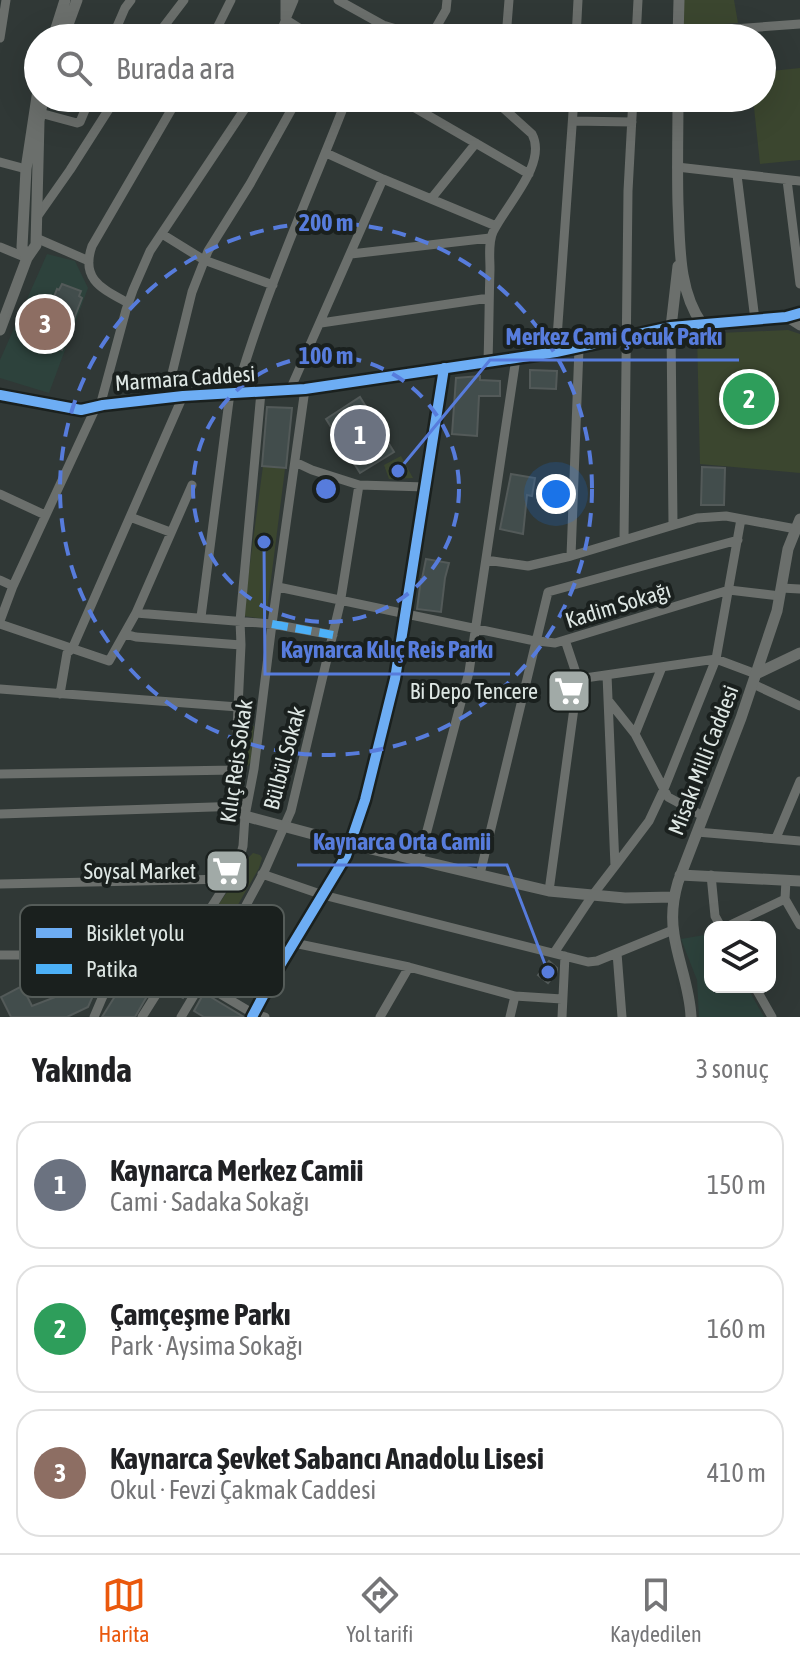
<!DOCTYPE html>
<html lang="tr">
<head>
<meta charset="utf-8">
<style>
	:root { --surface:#fff; --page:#f6f6f6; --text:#202124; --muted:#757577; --line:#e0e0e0; --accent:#ea580c }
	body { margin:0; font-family:"Asap Condensed",sans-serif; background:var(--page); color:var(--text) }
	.controls { position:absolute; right:24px; bottom:24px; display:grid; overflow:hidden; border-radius:16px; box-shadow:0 8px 32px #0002 }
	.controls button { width:72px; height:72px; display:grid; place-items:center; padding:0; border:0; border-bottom:2px solid var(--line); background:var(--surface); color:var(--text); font:40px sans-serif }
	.you { position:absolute; left:556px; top:494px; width:28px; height:28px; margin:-20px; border:6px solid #fff; border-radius:50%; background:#1a73e8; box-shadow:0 0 0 12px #1a73e833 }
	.badge { display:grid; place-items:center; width:52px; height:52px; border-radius:50%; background:var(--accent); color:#fff; font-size:26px; font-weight:700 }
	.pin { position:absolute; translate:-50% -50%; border:4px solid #fff; box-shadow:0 2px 8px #0006 }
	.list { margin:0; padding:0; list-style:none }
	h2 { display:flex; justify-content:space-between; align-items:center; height:104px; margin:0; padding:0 32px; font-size:34px }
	h2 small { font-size:26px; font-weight:400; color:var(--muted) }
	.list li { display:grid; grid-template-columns:52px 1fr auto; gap:24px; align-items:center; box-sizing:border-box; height:128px; margin:0 16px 16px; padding:0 16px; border:2px solid var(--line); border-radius:24px }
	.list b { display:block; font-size:30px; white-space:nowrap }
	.list p { margin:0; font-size:26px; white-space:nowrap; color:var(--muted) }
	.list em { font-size:26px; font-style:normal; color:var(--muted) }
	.icon { flex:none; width:44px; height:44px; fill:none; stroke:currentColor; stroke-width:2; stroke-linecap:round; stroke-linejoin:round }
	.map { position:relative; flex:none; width:800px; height:1017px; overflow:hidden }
	.search { position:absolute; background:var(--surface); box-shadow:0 8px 32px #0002; left:24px; right:24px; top:24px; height:88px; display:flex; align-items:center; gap:20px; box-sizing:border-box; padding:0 28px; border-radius:44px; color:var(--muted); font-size:30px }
	.sheet { height:536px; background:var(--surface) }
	nav { display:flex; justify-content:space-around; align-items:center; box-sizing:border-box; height:112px; border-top:2px solid var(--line); background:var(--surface); font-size:22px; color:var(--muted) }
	nav a { display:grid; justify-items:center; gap:4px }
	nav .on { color:var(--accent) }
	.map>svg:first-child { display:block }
	.built { fill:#2d423c }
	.green { fill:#3b462f }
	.building { fill:#424d4c; stroke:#535a59; stroke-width:2 }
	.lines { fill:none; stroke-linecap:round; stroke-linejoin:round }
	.minor { stroke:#6b6f6c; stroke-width:9 }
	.tertiary { stroke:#6b6f6c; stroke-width:11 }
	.quiet { stroke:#4cb0f7; stroke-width:8; stroke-dasharray:16 8; stroke-linecap:butt }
	.cycleway-casing { stroke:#1a201e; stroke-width:15 }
	.cycleway { stroke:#6dadf4; stroke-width:10 }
	.ring { fill:none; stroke:#577cdc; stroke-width:4; stroke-dasharray:14 10 }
	.labels { text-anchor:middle; stroke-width:8; stroke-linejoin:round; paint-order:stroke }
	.street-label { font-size:22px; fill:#dee7e4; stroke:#1a201e }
	.poi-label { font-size:22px; fill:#dee7e4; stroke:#1a201e; text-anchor:end }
	.key { fill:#1a201e; stroke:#555c59; stroke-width:2 }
	.key-label { font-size:22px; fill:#dee7e4 }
	.centre { fill:#577cdc; stroke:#1a201e; stroke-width:4 }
	.ring-label { font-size:24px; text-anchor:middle; font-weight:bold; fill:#577cdc; stroke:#1a201e; stroke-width:8; stroke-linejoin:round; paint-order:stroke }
	.leader { fill:none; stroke:#577cdc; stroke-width:3 }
	.callout-dot { fill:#577cdc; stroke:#1a201e; stroke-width:3 }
	.callout-label { font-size:24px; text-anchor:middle; font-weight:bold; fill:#577cdc; stroke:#1a201e; stroke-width:8; stroke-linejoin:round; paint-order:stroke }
</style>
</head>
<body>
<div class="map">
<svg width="800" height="1017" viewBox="0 0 800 1017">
	<rect width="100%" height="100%" fill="#303836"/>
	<path class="built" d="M47 254 75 261 88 288 49 393 0 378V360Z
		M710 934V987H747L764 1017H699L697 980 681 939Z"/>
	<path class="green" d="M684 0H734L738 23 684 27Z
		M800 68V160L760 164 753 98H762V72Z
		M788 330 800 334V473L700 464 697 334Z
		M401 456 413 478 389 479 384 465Z
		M263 466 285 469 266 619 243 616Z
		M242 725 254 726 251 761 248 766H243L240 760Z
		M253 853 260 855 262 858 259 868 228 922 212 914 243 869 246 860Z"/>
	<path class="building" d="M62 284 81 291 79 296 82 298 62 350 37 340 44 323 40 321 44 313 47 315 57 289 59 290Z
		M530 370 557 371 556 389 530 388Z
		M480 376V380L500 381V396H479L477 436 452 434 456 378Z
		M360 397 394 452 360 473 326 419Z
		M267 407 292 408 286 468 262 466Z
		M702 467 725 468 724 505H701Z
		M511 474 535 478 532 496 527 495 523 534 500 529Z
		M426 559 449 563 445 578 441 612 417 609 421 579H422Z
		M549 961 557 968V972L548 983 538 975Z
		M126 962H138L161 972 135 1017H102L117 993 115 992 125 973 122 971Z
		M86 966 104 971 88 1007 67 1017H11L1 997 22 986 32 1006 66 993 69 988 77 984Z
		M176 977 191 985 183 998 168 990Z
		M204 993 244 1017H204L194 1011Z"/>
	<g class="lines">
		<path class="minor" d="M285 0V19L315 38
			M338 0 383 25 403 31 418 38
			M679 33 800 24
			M0 38 6 0
			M112 38 125 8 131 0
			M155 38 184 0
			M212 38 231 0
			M278 38 294 0
			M430 38 446 10 447 0
			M506 38 509 0
			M576 38 578 0
			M636 38 638 0
			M398 98 529 174
			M40 113 77 123 80 122 90 98
			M573 121 632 122
			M326 153 383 179 496 226
			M0 162 26 169
			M677 167 800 181
			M737 175 755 320
			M787 180 800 284
			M431 199 476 143
			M37 217 70 170 116 98
			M162 234 204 260 273 285
			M36 238 89 261
			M0 247 27 258
			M351 254 490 238
			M128 303C103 289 80 280 92 246L178 98
			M786 317 800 326
			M321 323 489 298
			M671 327 673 524
			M556 352 574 98
			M488 361C489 331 489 300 490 269 490 257 488 243 493 232 505 206 548 164 532 134L492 98
			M290 390 383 179
			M236 393C265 292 309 196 347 98
			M166 398 192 292 208 251 250 184 298 98
			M100 406 126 310 133 290 150 251 252 98
			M295 462 312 470 359 485 426 487
			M0 494 45 515
			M130 517 170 532
			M624 540 628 191 633 98
			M571 556 579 348
			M486 560 528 566 571 556 697 518 726 516 796 529
			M0 580 13 586
			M278 587 530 640 555 643 729 590 780 596
			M781 588 800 589
			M136 613 272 624 333 635
			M201 617 230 393
			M0 621 13 586 96 407
			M0 624 109 661 136 613 192 485
			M125 634 136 637 241 645
			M662 667 635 734 668 797 703 816
			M578 679 716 659 756 674
			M753 684 800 706
			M0 689 238 707
			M60 694 67 653 72 649 183 396
			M608 700 635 734
			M0 774 235 770
			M243 808 235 770 241 645 240 621 261 392
			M0 814 243 806
			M697 832 800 841
			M776 838 800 781
			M419 861 469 672 516 358
			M615 866 649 821 664 789 716 659 741 519
			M262 874 323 895 588 962 597 961 673 930
			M480 874 548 592 738 540
			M711 875 715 916 721 927
			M786 880 785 899 800 925
			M0 884 229 879
			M549 891 578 679 565 640
			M726 927 785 899
			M294 943 409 967 515 996 562 999
			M554 953 592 896 615 866 607 675
			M617 953 622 1017
			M0 955H139L173 966 254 1014 265 1017
			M755 987 772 1017
			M94 1017 121 954
			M142 1017 238 865 243 846 245 816 254 769 272 624 305 389
			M181 1017 229 937 265 870 291 811 340 604 359 485
			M380 1017 409 967
			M510 1017 515 996
			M562 1017 565 956"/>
		<path class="tertiary" d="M53 38 65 0
			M63 38 77 0
			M678 38 679 0
			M678 98C678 133 677 169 678 204 680 245 678 290 702 324
			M27 258 22 247 26 169 38 90
			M671 327 678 266
			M0 330 27 258 36 245 39 121 43 98
			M0 395 81 410 103 405 183 396 305 389 556 352 671 327 786 317 800 313
			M756 674 800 653
			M245 816 350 844 549 891 625 898 674 897
			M680 875 800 881
			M252 1017 276 972 346 856 365 800 395 679 444 368
			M691 1017C690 988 678 962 674 934 671 916 673 899 678 882L741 718 777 611 788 549 800 519"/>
		<path class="quiet" d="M272 624 333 635"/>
		<g class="cycleway-casing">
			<path id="cycleway" d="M0 395 81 410 103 405 183 396 305 389 556 352 671 327 786 317 800 313
				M252 1017 276 972 346 856 365 800 395 679 444 368"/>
		</g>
		<use href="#cycleway" class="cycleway"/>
	</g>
	<g class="ring">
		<circle cx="326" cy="489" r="133"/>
		<circle cx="326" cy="489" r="266"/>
	</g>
	<defs>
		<g id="supermarket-square" transform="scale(2.3)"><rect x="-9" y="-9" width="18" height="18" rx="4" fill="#a1aaa7" stroke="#1a201e"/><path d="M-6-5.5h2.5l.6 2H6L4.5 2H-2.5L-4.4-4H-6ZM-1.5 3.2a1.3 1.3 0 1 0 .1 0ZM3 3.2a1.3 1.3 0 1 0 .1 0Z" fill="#fff"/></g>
	</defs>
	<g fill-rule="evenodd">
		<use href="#supermarket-square" x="569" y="691"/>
		<use href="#supermarket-square" x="227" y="871"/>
	</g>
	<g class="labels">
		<g class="street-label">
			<text transform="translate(185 378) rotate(-4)" y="8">Marmara Caddesi</text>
			<text transform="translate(618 605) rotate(-17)" y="8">Kadim Sokağı</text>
			<text transform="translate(284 758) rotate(-75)" y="8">Bülbül Sokak</text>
			<text transform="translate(703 760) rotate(-69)" y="8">Misakı Milli Caddesi</text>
			<text transform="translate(236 761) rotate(-82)" y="8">Kılıç Reis Sokak</text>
		</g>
		<g class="poi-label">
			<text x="538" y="699">Bi Depo Tencere</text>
			<text x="196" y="879">Soysal Market</text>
		</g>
	</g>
	<rect x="20" y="905" width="264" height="92" rx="12" class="key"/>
	<rect x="36" y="928" width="36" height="10" fill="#6dadf4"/>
	<rect x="36" y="964" width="36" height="10" fill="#4cb0f7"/>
	<g class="key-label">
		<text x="86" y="941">Bisiklet yolu</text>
		<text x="86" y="977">Patika</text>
	</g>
	<circle cx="326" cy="489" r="12" class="centre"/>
	<g class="ring-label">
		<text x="326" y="231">200 m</text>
		<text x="326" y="364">100 m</text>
	</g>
	<path class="leader" d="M398 471L490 360H739M264 542L265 674H510M548 972L507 865H297"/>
	<g class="callout-dot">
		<circle cx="398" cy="471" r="8"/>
		<circle cx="264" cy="542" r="8"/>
		<circle cx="548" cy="972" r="8"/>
	</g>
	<g class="callout-label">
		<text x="614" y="345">Merkez Cami Çocuk Parkı</text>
		<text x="387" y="658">Kaynarca Kılıç Reis Parkı</text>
		<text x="402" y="850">Kaynarca Orta Camii</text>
	</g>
</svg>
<div class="controls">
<button><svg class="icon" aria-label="layers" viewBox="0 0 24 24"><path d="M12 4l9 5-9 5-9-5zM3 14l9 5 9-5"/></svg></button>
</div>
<div class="you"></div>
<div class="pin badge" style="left:360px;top:435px;background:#6b7280">1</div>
<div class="pin badge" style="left:749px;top:399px;background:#2e9e5b">2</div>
<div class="pin badge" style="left:45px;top:324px;background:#8d6e63">3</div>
<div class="search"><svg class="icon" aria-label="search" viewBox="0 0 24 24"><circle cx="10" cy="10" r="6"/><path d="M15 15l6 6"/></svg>Burada ara</div>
</div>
<section class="sheet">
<h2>Yakında<small>3 sonuç</small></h2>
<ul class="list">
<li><span class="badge" style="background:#6b7280">1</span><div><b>Kaynarca Merkez Camii</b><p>Cami · Sadaka Sokağı</p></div><em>150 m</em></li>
<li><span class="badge" style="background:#2e9e5b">2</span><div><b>Çamçeşme Parkı</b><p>Park · Aysima Sokağı</p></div><em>160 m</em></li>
<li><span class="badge" style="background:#8d6e63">3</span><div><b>Kaynarca Şevket Sabancı Anadolu Lisesi</b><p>Okul · Fevzi Çakmak Caddesi</p></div><em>410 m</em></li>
</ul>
</section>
<nav>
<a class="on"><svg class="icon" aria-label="map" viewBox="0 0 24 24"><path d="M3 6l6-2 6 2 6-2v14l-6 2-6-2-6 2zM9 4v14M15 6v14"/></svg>Harita</a>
<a><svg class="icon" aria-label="directions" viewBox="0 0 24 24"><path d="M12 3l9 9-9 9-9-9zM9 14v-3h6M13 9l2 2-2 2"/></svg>Yol tarifi</a>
<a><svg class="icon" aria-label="saved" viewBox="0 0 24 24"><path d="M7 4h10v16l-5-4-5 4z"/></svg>Kaydedilen</a>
</nav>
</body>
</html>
